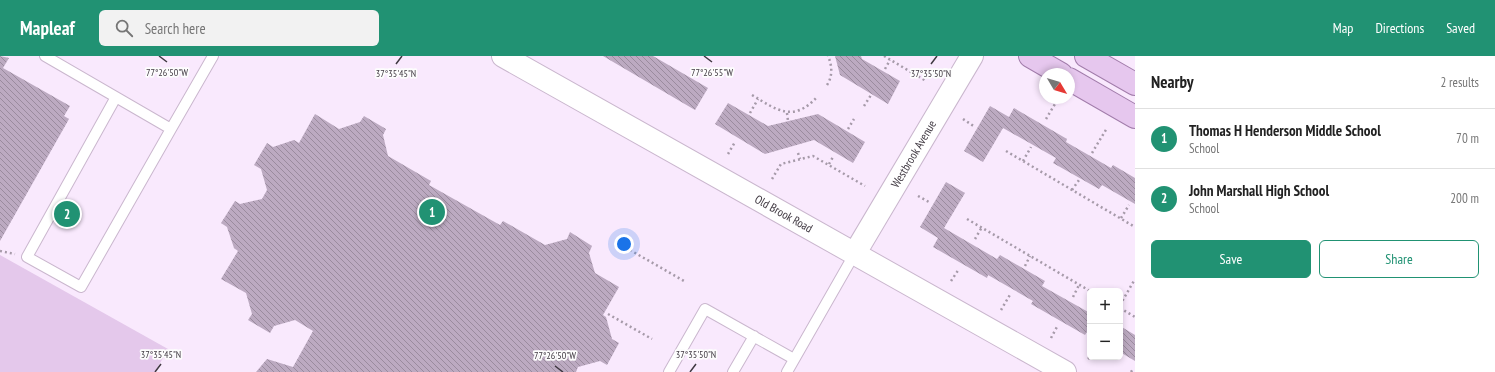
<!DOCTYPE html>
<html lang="en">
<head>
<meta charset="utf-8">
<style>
	:root { --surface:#fff; --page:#f2f2f2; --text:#222; --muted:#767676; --line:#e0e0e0; --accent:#219273 }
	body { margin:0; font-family:"PT Sans Narrow",sans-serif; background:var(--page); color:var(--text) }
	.controls { position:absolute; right:12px; bottom:12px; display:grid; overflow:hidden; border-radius:6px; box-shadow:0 2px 6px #0003 }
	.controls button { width:36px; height:36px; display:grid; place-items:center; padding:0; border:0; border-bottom:1px solid var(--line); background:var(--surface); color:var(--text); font:20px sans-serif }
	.compass { position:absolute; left:1039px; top:12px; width:36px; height:36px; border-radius:50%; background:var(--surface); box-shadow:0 2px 6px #0003; rotate:128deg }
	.you { position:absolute; left:624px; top:188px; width:14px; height:14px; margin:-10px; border:3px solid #fff; border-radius:50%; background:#1a73e8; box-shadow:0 0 0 6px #1a73e833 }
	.badge { display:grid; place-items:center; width:26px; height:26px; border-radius:50%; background:var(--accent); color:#fff; font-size:13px; font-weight:700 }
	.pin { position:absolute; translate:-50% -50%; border:2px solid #fff; box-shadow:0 1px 4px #0006 }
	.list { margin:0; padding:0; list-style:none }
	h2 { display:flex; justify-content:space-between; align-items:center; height:52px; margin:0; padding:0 16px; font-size:17px }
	h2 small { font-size:13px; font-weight:400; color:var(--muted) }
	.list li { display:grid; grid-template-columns:26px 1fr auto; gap:12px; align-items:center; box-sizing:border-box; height:60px; padding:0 16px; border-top:1px solid var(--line) }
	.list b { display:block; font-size:15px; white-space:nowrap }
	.list p { margin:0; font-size:13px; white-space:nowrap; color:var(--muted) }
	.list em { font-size:13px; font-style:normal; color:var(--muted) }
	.actions { display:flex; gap:8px; padding:12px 16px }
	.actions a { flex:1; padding:9px 0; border:1px solid var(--accent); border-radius:6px; text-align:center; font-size:14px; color:var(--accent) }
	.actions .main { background:var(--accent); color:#fff }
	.icon { flex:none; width:22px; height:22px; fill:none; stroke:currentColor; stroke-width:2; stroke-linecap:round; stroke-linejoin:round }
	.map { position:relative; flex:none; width:1135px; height:316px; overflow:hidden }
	header { display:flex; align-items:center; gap:24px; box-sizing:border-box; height:56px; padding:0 20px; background:var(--accent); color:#fff }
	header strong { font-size:19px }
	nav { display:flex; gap:22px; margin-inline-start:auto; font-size:14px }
	.search { width:280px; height:36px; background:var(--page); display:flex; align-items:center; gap:10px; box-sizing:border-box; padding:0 14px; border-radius:6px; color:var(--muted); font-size:15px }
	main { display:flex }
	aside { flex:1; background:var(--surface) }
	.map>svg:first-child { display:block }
	.green { fill:#e4c8eb }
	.building { fill:url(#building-back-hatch) }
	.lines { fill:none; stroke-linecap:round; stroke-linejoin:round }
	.lane-casing { stroke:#cab7ce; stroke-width:12 }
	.secondary-casing { stroke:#cab7ce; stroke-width:24 }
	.primary-casing { stroke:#a27dab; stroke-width:24 }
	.path { stroke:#a69aa9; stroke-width:2.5; stroke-dasharray:2 3; stroke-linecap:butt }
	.lane { stroke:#fff; stroke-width:10 }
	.secondary { stroke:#fff; stroke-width:22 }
	.primary { stroke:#e6c7ee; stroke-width:22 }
	.ticks { fill:none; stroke:#403942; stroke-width:1.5 }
	.labels { text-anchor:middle; stroke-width:3.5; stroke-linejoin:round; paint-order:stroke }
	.street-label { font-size:12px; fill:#403942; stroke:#fdfdfd }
	.ticks-label { font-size:10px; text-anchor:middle; fill:#403942; stroke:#fdfdfd; stroke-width:3.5; stroke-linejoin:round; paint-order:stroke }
</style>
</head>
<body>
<header>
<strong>Mapleaf</strong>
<div class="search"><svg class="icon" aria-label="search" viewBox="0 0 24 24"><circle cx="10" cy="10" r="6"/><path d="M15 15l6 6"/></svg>Search here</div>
<nav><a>Map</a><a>Directions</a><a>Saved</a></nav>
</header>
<main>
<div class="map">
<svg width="1135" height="316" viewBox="0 0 1135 316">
	<defs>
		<pattern id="building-back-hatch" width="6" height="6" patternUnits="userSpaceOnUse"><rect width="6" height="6" fill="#bcaac1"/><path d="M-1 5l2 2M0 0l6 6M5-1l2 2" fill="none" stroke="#9a8b9e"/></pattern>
	</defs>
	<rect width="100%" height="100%" fill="#f9e9fd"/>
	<path class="green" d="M0 199 168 293 155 316H0Z"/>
	<path class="building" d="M0 0 9 2 3 12 70 50 64 60 69 63 0 185Z
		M603 0H653L708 32 695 54Z
		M835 0H861L862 3 900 25 888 48 840 19Z
		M728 47 768 70 818 58 865 86 853 107 814 84 765 98 715 68Z
		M990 50 1009 61 1014 52 1067 83 1066 86 1111 112 1113 109 1135 122V148L1102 129 1099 133 1053 107 1056 102 1003 72 983 106 964 95Z
		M315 58 339 73 360 66 364 60 386 73 383 79 388 100 431 125 429 129 500 169 503 165 545 189 567 183 570 176 592 190 589 197 595 217 619 231 603 259 606 261 612 283 619 287 607 309 600 305 578 311 576 316H256L267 303 293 311 313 275 295 264 274 270 270 277 248 264 252 258 246 237 221 223 238 195 234 192 227 171 221 167 235 145 240 148 262 143 267 134 261 113 254 109 267 87 273 91 294 84 299 87Z
		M946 126 965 137 944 172 997 203 1000 199 1045 225 1042 230 1090 257V271L1085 279 1031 248 1033 245 988 219 987 222 933 191 938 182 920 171Z
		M1120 270 1135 279V305L1120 296Z"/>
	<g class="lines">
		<g class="lane-casing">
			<path id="lane" d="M45 0 171 73 213 0
				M116 41 27 201 81 231 171 73
				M669 316 705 253 794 303
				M733 316 754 280
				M787 316 855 197"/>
		</g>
		<g class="secondary-casing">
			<g id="secondary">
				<path id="s1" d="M503 0 1065 316"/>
				<path id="s2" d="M855 197 972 0"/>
			</g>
		</g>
		<g class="primary-casing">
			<path id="primary" d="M1030 0 1061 18
				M1086 0 1135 28
				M1069 23 1135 61"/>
		</g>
		<path class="path" d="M884 0 926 25
			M885 13 890 4
			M827 29C833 20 832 9 828 0
			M752 39C777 54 793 67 817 41
			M864 50 871 39
			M750 57 758 43
			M787 57 788 65
			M963 63 975 71
			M1046 63 1058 43
			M848 73 854 63
			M1006 95 1135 171
			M798 97 800 103
			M1092 97 1107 72
			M728 98 735 86
			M1023 105 1031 91
			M829 108 833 101
			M772 123 781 108 813 100 865 130
			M1072 134 1079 124
			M918 140 929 146
			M1121 162 1129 149
			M967 163 1090 235
			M975 183 982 171
			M630 194 684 225
			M0 195 15 198
			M1025 210 1030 200
			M951 225 959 213
			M1073 241 1079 229
			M1120 249 1135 223
			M1120 252 1135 261
			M1001 254 1011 237
			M608 258 652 283
			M1051 282 1058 269
			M1088 303 1090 301
			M1131 316 1133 313"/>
		<use href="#lane" class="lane"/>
		<use href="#secondary" class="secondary"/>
		<use href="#primary" class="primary"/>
	</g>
	<path class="ticks" d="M159 0 167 6M704 0 712 6M396 8 402 0M931 8 937 0M555 310 563 316M155 316 161 308M690 316 696 308"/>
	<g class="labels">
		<g class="street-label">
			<text dy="4" stroke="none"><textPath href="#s2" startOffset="115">Westbrook Avenue</textPath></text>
			<text dy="4" stroke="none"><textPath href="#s1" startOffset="322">Old Brook Road</textPath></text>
		</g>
	</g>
	<g class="ticks-label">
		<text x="167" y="20">77°26'50"W</text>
		<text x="712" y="20">77°26'55"W</text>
		<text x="931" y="21">37°35'50"N</text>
		<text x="396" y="21">37°35'45"N</text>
		<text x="161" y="302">37°35'45"N</text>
		<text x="696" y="302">37°35'50"N</text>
		<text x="555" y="303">77°26'50"W</text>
	</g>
</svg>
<div class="controls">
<button>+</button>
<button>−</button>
</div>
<svg class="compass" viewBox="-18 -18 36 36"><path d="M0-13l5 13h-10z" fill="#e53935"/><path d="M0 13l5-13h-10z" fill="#767676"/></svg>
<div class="you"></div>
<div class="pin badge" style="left:432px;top:156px">1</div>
<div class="pin badge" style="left:67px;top:158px">2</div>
</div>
<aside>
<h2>Nearby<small>2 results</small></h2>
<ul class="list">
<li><span class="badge">1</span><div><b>Thomas H Henderson Middle School</b><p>School</p></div><em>70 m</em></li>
<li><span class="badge">2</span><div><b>John Marshall High School</b><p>School</p></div><em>200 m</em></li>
</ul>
<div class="actions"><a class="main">Save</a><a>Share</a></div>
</aside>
</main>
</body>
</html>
